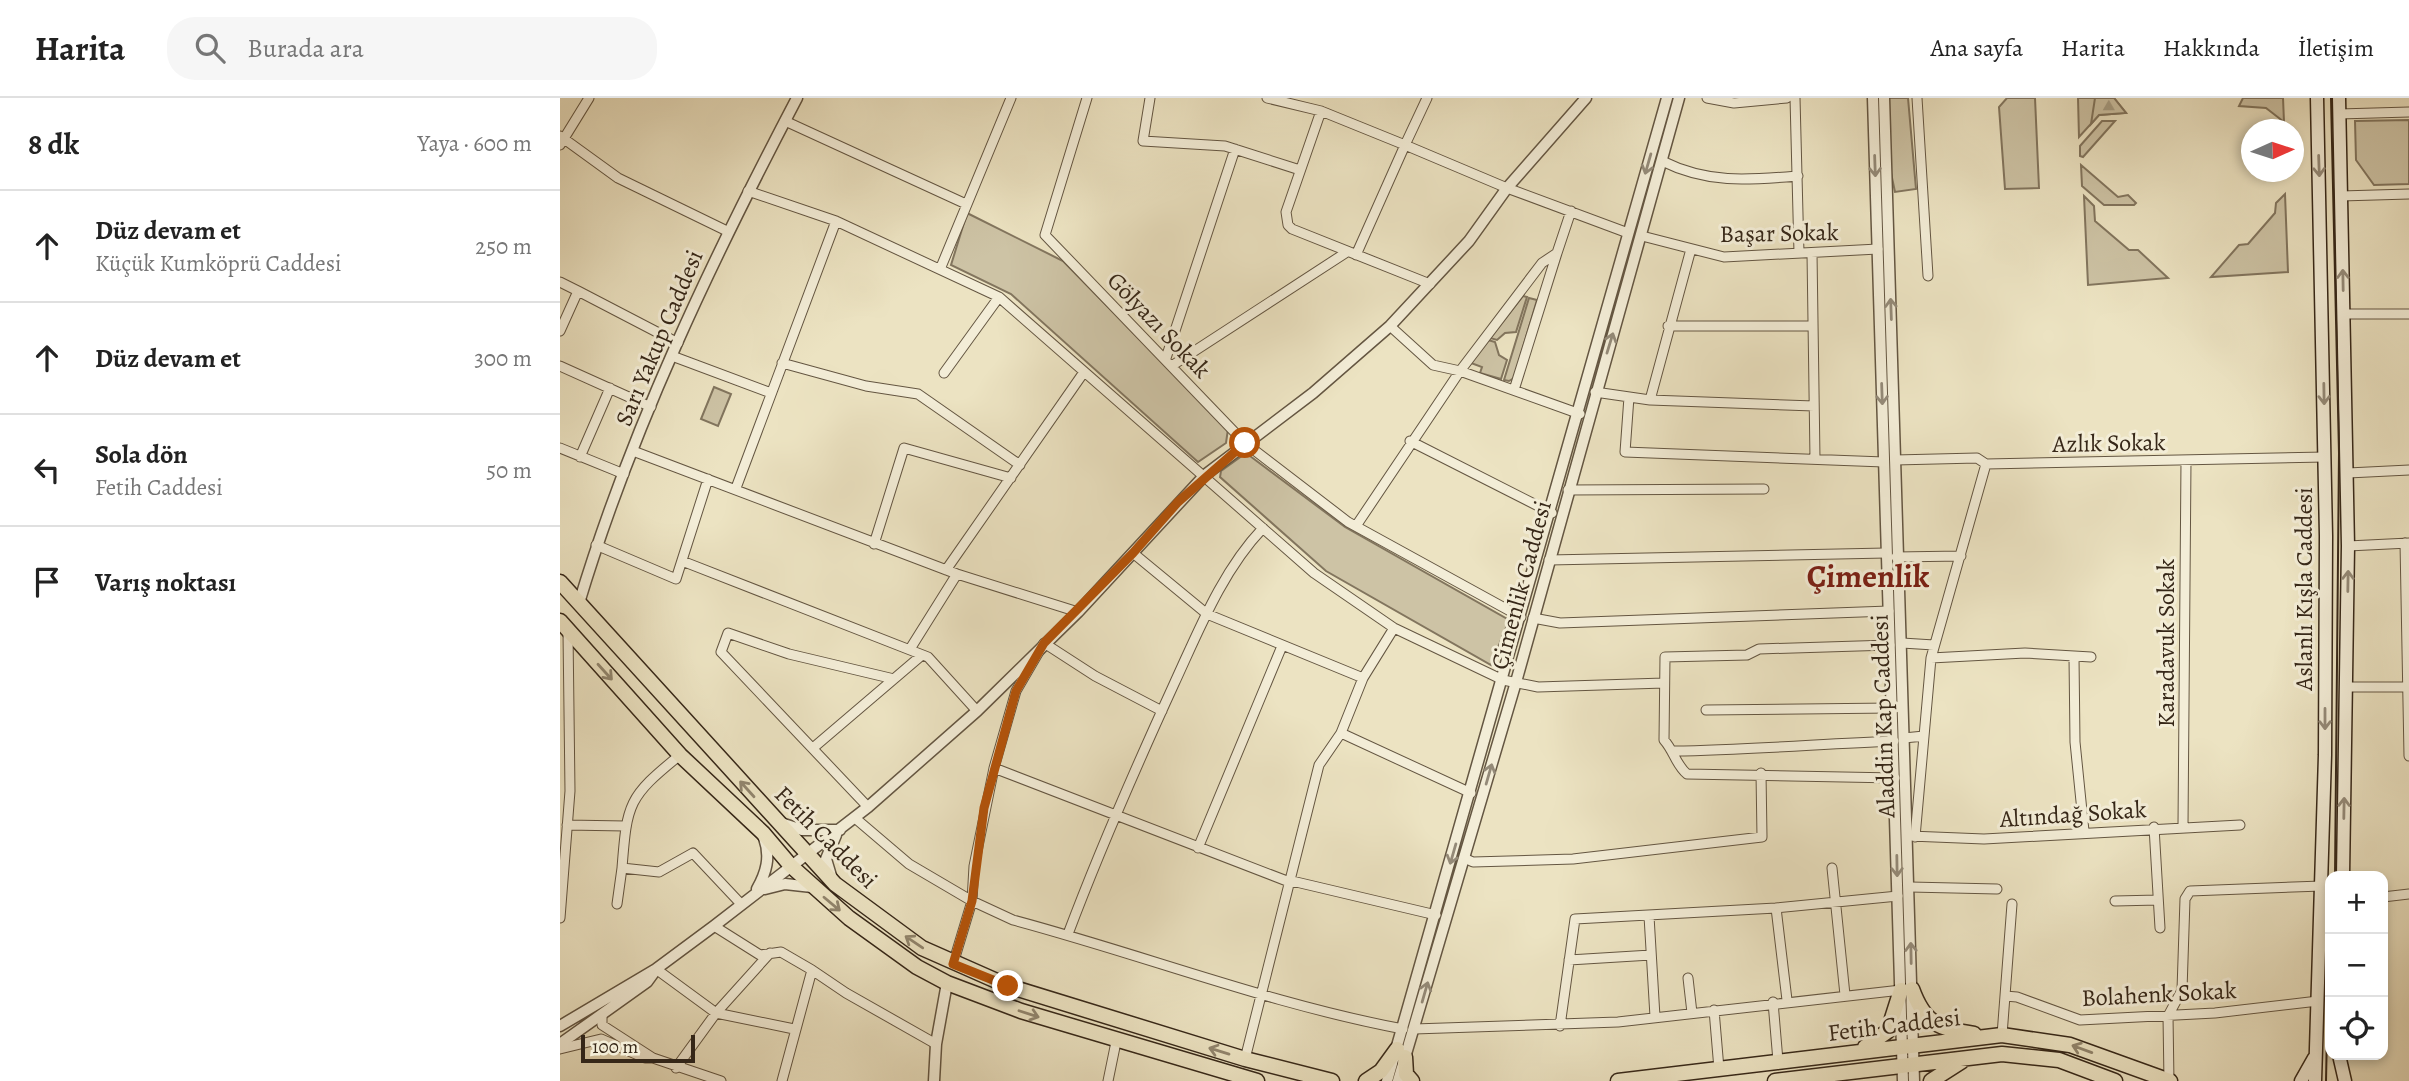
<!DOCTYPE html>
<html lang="tr">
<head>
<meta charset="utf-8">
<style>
	:root { --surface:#fff; --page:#f6f6f6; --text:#222; --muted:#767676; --line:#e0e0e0 }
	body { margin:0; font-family:Alegreya,serif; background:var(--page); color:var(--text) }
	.controls { position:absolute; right:21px; bottom:21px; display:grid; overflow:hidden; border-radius:14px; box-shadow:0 4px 10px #0003 }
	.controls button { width:63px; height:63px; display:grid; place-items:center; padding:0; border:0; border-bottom:2px solid var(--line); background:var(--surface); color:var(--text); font:35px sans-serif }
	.compass { position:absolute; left:1681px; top:21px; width:63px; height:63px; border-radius:50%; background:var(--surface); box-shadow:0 4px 10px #0003; rotate:87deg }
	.scale { position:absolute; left:21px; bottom:18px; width:114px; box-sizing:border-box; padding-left:7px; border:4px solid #362718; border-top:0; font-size:19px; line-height:24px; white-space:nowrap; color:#362718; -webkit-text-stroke:5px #f3edd7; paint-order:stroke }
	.stop { position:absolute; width:21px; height:21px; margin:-16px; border:5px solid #b45309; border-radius:50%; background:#fff }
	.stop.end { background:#b45309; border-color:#fff; box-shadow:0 2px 7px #0008 }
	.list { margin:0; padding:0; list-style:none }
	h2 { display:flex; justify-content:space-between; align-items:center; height:91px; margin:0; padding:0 28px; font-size:30px }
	h2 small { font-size:23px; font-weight:400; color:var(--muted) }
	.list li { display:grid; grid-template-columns:46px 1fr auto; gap:21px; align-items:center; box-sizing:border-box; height:112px; padding:0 28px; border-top:2px solid var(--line) }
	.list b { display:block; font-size:26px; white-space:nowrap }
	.list p { margin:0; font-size:23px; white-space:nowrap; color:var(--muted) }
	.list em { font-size:23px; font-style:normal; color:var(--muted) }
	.icon { flex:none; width:38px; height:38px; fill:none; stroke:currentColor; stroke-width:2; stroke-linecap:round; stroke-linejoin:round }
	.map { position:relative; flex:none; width:1849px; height:983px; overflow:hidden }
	header { display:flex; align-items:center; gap:42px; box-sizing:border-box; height:98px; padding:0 35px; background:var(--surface); border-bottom:2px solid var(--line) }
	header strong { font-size:33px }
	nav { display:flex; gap:38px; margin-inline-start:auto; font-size:24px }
	.search { width:490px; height:63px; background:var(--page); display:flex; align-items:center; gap:18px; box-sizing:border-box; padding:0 24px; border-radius:28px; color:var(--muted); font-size:26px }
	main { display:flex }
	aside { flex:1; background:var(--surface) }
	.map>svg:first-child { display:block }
	.green { fill:#cdc3a5; stroke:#82755e; stroke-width:2 }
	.forest { fill:url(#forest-firs); stroke:#82755e; stroke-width:2 }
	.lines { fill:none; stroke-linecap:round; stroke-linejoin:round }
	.minor-casing { stroke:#645642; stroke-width:11 }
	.tertiary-casing { stroke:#645642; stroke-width:13 }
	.secondary-casing { stroke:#362718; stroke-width:15 }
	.primary-casing { stroke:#362718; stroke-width:17 }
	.minor { stroke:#f3edd7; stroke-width:9 }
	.tertiary { stroke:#f3edd7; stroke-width:10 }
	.secondary { stroke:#f3edd7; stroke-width:12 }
	.primary { stroke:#ece3c2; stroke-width:14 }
	.tram { stroke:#362718; stroke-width:2 }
	.oneway { stroke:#948a78 }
	.oneway2 { stroke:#91856d }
	.route { stroke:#b45309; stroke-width:9 }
	.labels { text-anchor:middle; stroke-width:6; stroke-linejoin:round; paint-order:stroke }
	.street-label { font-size:24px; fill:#362718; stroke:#f3edd7 }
	.district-label { font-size:32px; font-weight:bold; fill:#7a1f14; stroke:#f3edd7 }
</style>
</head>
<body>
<header>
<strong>Harita</strong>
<div class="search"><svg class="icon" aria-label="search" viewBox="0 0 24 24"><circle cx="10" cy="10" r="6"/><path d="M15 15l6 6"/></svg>Burada ara</div>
<nav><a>Ana sayfa</a><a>Harita</a><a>Hakkında</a><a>İletişim</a></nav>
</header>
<main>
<aside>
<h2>8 dk<small>Yaya · 600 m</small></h2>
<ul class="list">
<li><svg class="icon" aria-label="ahead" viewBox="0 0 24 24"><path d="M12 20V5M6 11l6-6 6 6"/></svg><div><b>Düz devam et</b><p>Küçük Kumköprü Caddesi</p></div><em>250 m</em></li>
<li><svg class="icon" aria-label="ahead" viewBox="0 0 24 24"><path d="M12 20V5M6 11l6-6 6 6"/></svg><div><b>Düz devam et</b></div><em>300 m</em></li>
<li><svg class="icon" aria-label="left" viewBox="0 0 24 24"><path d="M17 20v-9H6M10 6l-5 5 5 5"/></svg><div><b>Sola dön</b><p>Fetih Caddesi</p></div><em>50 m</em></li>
<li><svg class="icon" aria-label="arrive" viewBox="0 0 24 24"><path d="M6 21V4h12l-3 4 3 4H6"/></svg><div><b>Varış noktası</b></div></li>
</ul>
</aside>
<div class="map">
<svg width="1849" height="983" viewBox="0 0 1849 983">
	<defs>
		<pattern id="forest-firs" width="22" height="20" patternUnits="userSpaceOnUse" patternTransform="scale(1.75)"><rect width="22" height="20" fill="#cdc3a5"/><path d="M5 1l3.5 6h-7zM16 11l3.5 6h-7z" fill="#a79e85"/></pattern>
	</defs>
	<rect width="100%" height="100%" fill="#ece3c2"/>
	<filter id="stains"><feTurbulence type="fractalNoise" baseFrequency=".00286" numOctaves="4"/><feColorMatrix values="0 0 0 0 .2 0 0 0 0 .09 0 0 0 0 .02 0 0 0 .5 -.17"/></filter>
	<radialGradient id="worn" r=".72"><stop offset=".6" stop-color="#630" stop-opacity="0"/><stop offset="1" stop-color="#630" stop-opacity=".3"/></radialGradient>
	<path class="green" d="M1325 0H1348L1356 91 1335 94 1327 56Z
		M1447 0H1475L1479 90 1445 91 1439 9Z
		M1518 0H1554L1566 15 1539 17 1519 39Z
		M1683 0H1723L1724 24 1706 10 1679 8Z
		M1849 22V86L1814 87 1796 62 1795 23Z
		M1542 23H1555L1523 59 1520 58V48Z
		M1521 67 1558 99 1568 97 1576 105 1574 107H1544L1522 88Z
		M1725 96 1728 174 1651 179 1679 147 1688 146 1715 115 1716 105Z
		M1524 98 1534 108 1535 123 1569 152H1578L1608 180 1528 187Z
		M407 115 503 163 668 331 666 345 638 364 451 196 391 167Z
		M963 198 967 199 956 234 945 235 937 242 930 240Z
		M969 200 977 202 954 280 949 283 944 282Z
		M928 242 935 244 939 257 947 262 941 281 920 275 922 269 911 265Z
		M154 289 171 296 158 328 141 321Z
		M686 355 785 429 949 522 931 567 766 473 660 379 661 373Z"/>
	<path class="forest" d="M1535 0H1554L1566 15 1539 17 1531 26Z"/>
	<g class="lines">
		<g class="minor-casing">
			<path id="minor" d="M527 0 485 137 685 345 788 424 961 519
				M590 0 583 43 665 48 740 72
				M707 0 761 13 845 47 867 0
				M1147 0 1174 5 1227 0
				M1235 0 1239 155
				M1357 0 1368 178
				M761 13 726 114 728 127 732 131 870 186
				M1779 16 1849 14
				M225 23 406 106
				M0 38 58 80 167 133
				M0 47 29 0
				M1102 63C1148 86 1189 82 1238 78
				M188 93 276 123 439 199 754 475 834 530 943 582 978 589 1104 585
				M1781 98 1849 96
				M1082 138 1164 159 1318 151
				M1252 155 1255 361
				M796 157 845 47 947 90 1068 135
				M381 169 451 0
				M0 184 18 193
				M1784 216H1849
				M830 228 873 267 900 273 1020 316
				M1108 228H1251
				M0 233 18 193 118 245
				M112 258 211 295
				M606 260 675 51
				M222 265 306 288 358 296 460 367
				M613 267 787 154
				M0 268 91 309
				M384 275 439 199
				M954 292 997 155
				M1035 294 1090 302 1254 308
				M1069 299 1065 354 1324 364
				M1090 302 1131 151
				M850 343 992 415
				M0 350 64 376
				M73 353 397 476 518 514
				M20 359 50 290
				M1335 362 1417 360 1426 366 1765 359
				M1788 375 1849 372
				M176 390 276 123
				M1008 392 1204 391
				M796 428 900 273 982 165 997 155 1011 113
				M1845 445 1849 658
				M314 446 344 350 451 380
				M36 447 116 481 148 381
				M1788 448 1849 445
				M573 455 647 516 803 580
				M1336 459 1401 458
				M989 462 1326 455
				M122 463 368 559 417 613
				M386 472 524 274
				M973 520 1000 525 1329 513
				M1342 545 1374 547
				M1330 547 1199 551 1187 557 1105 559 1104 642C1114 653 1116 667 1127 676L1335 680
				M350 551 397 476
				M1514 559 1515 644 1524 733
				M1371 560 1465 555 1531 559
				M1786 589H1847
				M1146 612 1332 610
				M781 635 911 695
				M1344 640 1364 638
				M253 650 362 557
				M1114 653C1187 652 1260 646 1334 643
				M120 657C68 699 67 705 62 770L99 774 133 755 181 806
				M434 670 732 785
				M308 709 161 554 168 535 229 556 334 581
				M295 720 349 766 412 803 453 822C584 857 710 906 843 931
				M7 727 65 728
				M1623 728 1626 363
				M1594 729 1600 830
				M1350 738 1424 741 1680 727
				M1355 739 1371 560 1426 366
				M638 750 722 548
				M904 760 913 764 1013 761 1202 739 1201 675
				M1272 770 1285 897
				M732 783 876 817
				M1350 789 1437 791
				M1823 799 1849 796
				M1555 803 1598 802
				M57 806 62 770
				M1216 810 1227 902
				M1089 818 1095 919
				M0 820 10 693 8 534
				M154 828 200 857 221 854 252 872 222 983
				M508 836C540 751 576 669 614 586 639 532 662 473 703 430
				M1009 862 1091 857
				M393 866 412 803 414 768 434 670 456 593 484 545 535 578 602 613
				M96 871 156 915 234 931
				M252 872 286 895 376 946
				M1128 880 1132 915
				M1445 898 1457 899 1520 922 1655 915 1758 903
				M1213 904 1218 963
				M1154 912 1159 971
				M42 916V927L93 960 161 983
				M1000 928 1015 821 1216 810 1338 798
				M854 931 1058 924 1341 892
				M1442 937 1452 806
				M0 951 41 941 85 960H93
				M685 961 759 667 781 635 803 580 834 530
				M116 970 156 915 210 855
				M548 983 556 944
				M1609 983 1608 918 1622 892 1625 801 1630 793 1762 788"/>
		</g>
		<g class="tertiary-casing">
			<path id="tertiary" d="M1313 0 1343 983
				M1324 0 1354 983
				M19 505C72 329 152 162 237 0
				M221 725 242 732H280
				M272 781 266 761 276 737
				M197 791C206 775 211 759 204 740
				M205 791 225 786 252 789
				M0 928 96 871 154 828 308 709 417 613 518 514 645 377 753 295 830 228 909 143 947 90 1026 0
				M0 946 87 884 95 873
				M374 983 376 946 387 885
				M827 983 1107 0
				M838 983 956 584 1119 0"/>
		</g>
		<g class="secondary-casing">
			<path id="secondary" d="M1779 0 1788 448 1783 778
				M1779 957 1785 983
				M1741 983 1754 960
				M1755 983 1765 657 1766 438 1757 0"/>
		</g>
		<g class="primary-casing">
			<path id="primary" d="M0 484 275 786 362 850 448 888 685 961 772 983
				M0 523 120 657 203 735 231 768 289 820 357 869 387 885 461 913 697 983
				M1352 891C1365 927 1379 930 1414 936
				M1305 949 1328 933 1341 892
				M845 959 846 976 852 983
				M806 983 821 973 837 951
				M1058 983 1442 937 1510 947 1610 983
				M1215 983 1442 956 1499 962 1555 983
				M1371 983 1402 963"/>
		</g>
		<use href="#minor" class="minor"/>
		<use href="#tertiary" class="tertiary"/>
		<use href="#secondary" class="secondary"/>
		<use href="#primary" class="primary"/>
		<path class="tram" d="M1771 0 1779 355 1775 778
			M1766 983 1770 787"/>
	</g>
	<defs><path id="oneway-shaft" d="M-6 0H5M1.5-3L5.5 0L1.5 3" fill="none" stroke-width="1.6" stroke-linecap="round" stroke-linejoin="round" transform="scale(1.75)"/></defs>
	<g class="oneway">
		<use href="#oneway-shaft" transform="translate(1088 66) rotate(106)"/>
		<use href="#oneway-shaft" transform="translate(1315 68) rotate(88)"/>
		<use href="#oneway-shaft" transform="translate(1759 68) rotate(88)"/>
		<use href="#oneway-shaft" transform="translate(1783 182) rotate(-91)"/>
		<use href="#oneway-shaft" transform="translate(1331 211) rotate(-92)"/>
		<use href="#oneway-shaft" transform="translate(1050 245) rotate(-73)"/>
		<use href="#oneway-shaft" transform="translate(1322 296) rotate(88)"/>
		<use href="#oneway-shaft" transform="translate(1764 296) rotate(89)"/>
		<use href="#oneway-shaft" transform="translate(1788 483) rotate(-89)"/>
		<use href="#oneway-shaft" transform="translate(1765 621) rotate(90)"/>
		<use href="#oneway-shaft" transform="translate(929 676) rotate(-74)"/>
		<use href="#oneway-shaft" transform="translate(1784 710) rotate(-89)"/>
		<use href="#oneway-shaft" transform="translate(893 756) rotate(106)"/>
		<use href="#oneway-shaft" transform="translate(1337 768) rotate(89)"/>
		<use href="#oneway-shaft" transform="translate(1351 855) rotate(-91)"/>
		<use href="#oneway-shaft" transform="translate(865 894) rotate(-74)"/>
	</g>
	<g class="oneway2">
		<use href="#oneway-shaft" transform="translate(45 574) rotate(48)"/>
		<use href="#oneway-shaft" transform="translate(187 691) rotate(-132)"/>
		<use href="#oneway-shaft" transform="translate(272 806) rotate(40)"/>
		<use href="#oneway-shaft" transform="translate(354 844) rotate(-146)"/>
		<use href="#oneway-shaft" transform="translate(469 916) rotate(18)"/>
		<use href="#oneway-shaft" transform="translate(1522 951) rotate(-160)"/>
		<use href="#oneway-shaft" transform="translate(659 953) rotate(-163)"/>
	</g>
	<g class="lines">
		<path class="route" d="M448 888 393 866 412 803 424 710 456 593 484 545 573 455 618 404 685 345"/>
	</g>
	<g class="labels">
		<g class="street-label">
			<text transform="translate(1219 135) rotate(-1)" y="8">Başar Sokak</text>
			<text transform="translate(599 227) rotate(46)" y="8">Gölyazı Sokak</text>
			<text transform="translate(99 240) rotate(-67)" y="8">Sarı Yakup Caddesi</text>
			<text transform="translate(1549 345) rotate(-1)" y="8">Azlık Sokak</text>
			<text transform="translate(961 487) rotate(-75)" y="8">Çimenlik Caddesi</text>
			<text transform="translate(1744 491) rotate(-90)" y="8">Aslanlı Kışla Caddesi</text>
			<text transform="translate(1606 545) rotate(-90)" y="8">Karadavuk Sokak</text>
			<text transform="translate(1323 618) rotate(-92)" y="8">Aladdin Kap Caddesi</text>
			<text transform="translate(1513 716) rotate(-4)" y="8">Altındağ Sokak</text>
			<text transform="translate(266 739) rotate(45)" y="8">Fetih Caddesi</text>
			<text transform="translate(1599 896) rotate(-3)" y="8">Bolahenk Sokak</text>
			<text transform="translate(1334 927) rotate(-7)" y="8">Fetih Caddesi</text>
		</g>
		<g class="district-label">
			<text x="1308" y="489">Çimenlik</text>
		</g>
	</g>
	<rect width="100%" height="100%" filter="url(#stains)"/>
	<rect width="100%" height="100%" fill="url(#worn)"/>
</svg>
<div class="controls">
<button>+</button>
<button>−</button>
<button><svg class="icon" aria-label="locate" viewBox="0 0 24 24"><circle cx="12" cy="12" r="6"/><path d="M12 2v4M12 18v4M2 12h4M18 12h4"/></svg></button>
</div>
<svg class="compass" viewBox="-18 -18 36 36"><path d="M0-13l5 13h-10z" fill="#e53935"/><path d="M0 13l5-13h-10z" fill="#767676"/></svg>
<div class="scale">100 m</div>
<div class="stop" style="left:685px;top:345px"></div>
<div class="stop end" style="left:448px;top:888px"></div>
</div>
</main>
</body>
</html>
